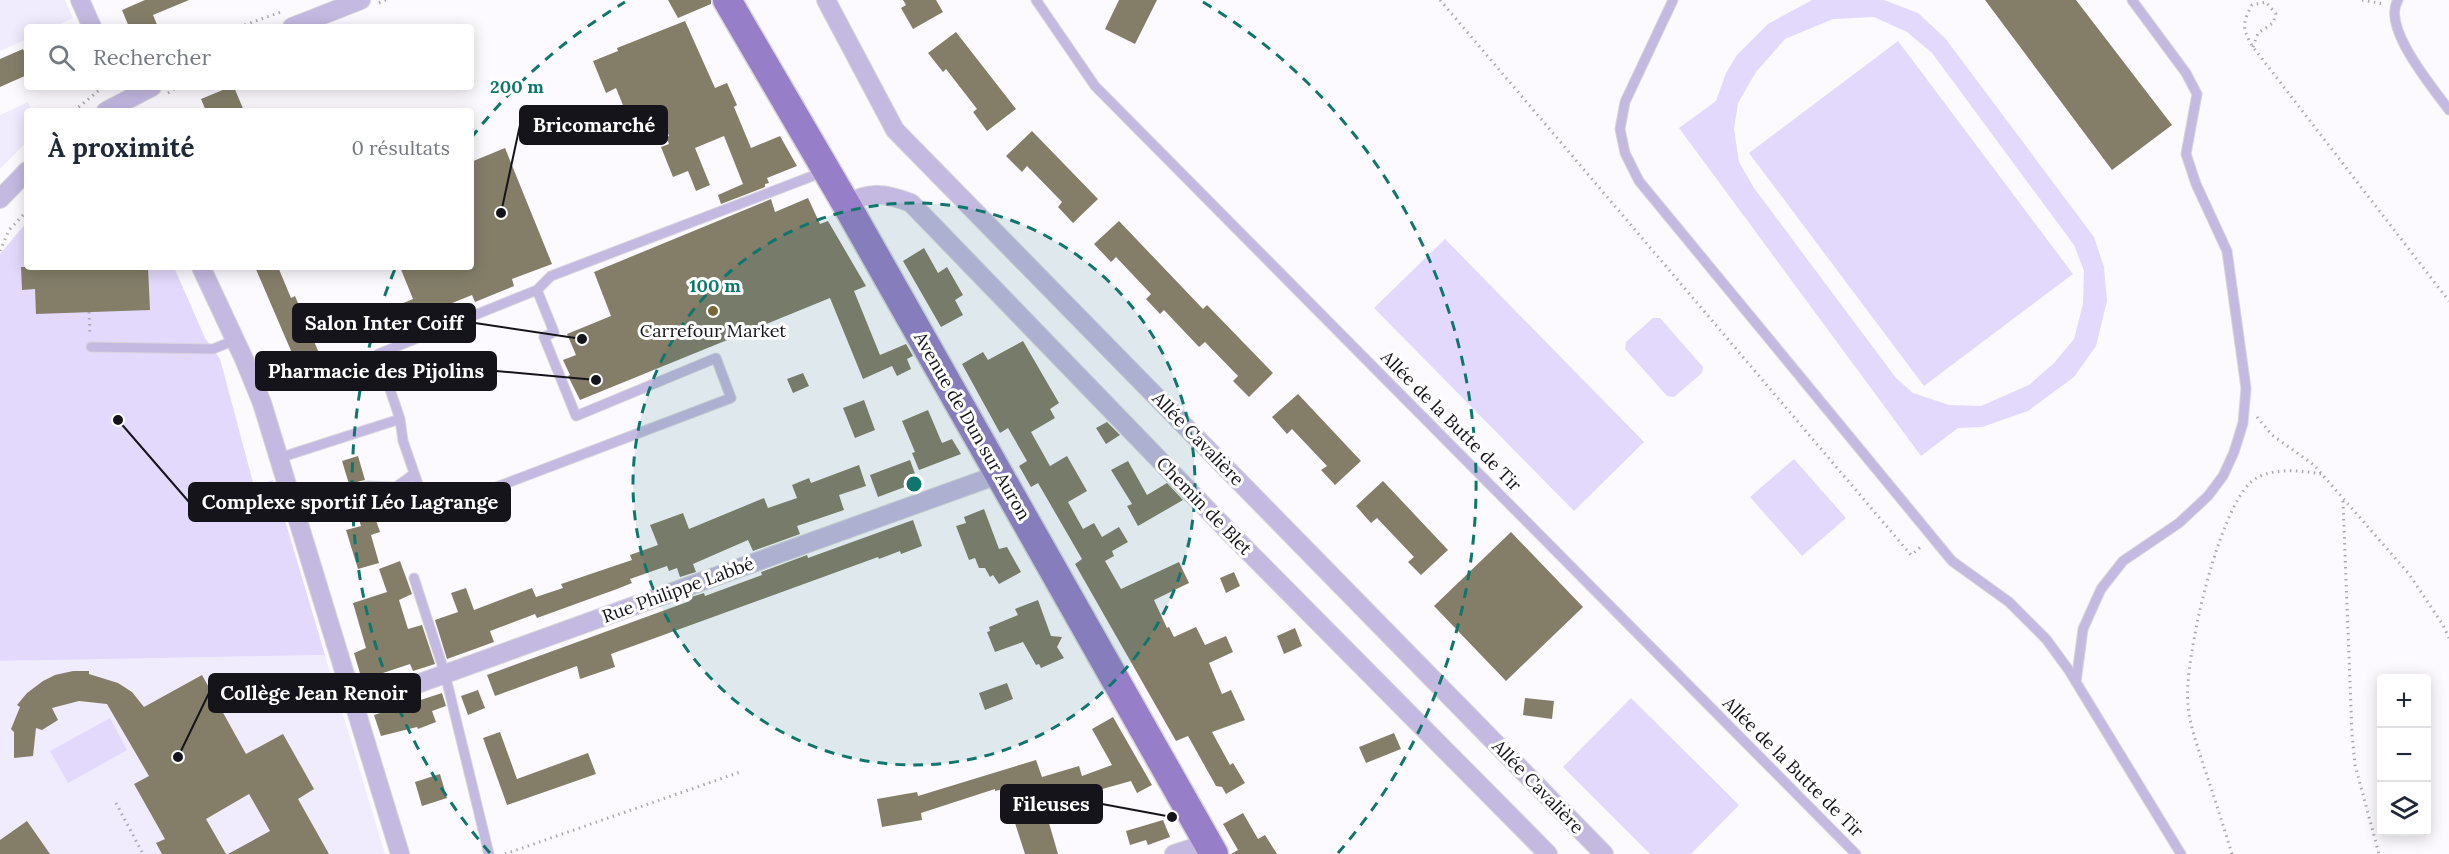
<!DOCTYPE html>
<html lang="fr">
<head>
<meta charset="utf-8">
<style>
	:root { --surface:#fff; --page:#f6f6f7; --text:#1f2937; --muted:#747a83; --line:#e0e1e3 }
	body { margin:0; font-family:Lora,serif; background:var(--page); color:var(--text) }
	.controls { position:absolute; right:18px; bottom:18px; display:grid; overflow:hidden; border-radius:6px; box-shadow:0 3px 15px #0003 }
	.controls button { width:54px; height:54px; display:grid; place-items:center; padding:0; border:0; border-bottom:2px solid var(--line); background:var(--surface); color:var(--text); font:30px sans-serif }
	.list { margin:0; padding:0; list-style:none }
	h2 { display:flex; justify-content:space-between; align-items:center; height:78px; margin:0; padding:0 24px; font-size:26px }
	h2 small { font-size:20px; font-weight:400; color:var(--muted) }
	.icon { flex:none; width:33px; height:33px; fill:none; stroke:currentColor; stroke-width:2; stroke-linecap:round; stroke-linejoin:round }
	.map { position:relative; flex:none; width:2449px; height:854px; overflow:hidden }
	.search { position:absolute; background:var(--surface); box-shadow:0 3px 15px #0003; left:24px; top:24px; width:450px; height:66px; display:flex; align-items:center; gap:15px; box-sizing:border-box; padding:0 21px; border-radius:6px; color:var(--muted); font-size:22px }
	.panel { position:absolute; background:var(--surface); box-shadow:0 3px 15px #0003; left:24px; top:108px; width:450px; height:162px; border-radius:6px }
	.map>svg:first-child { display:block }
	.built { fill:#f0ebfd }
	.green { fill:#e3d9fc; fill-rule:evenodd }
	.building { fill:#847e69 }
	.lines { fill:none; stroke-linecap:round; stroke-linejoin:round }
	.service-casing { stroke:#d7d5db; stroke-width:11 }
	.minor-casing { stroke:#d7d5db; stroke-width:20 }
	.primary-casing { stroke:#d7d5db; stroke-width:31 }
	.path { stroke:#aba9af; stroke-width:3; stroke-dasharray:1.5 4.5; stroke-linecap:butt }
	.service { stroke:#c4b9e1; stroke-width:9 }
	.minor { stroke:#c4b9e1; stroke-width:18 }
	.primary { stroke:#967fc8; stroke-width:28 }
	.ring { fill:none; stroke:#0f766e; stroke-width:3; stroke-dasharray:10 8 }
	.poi-dot { fill:#776836; stroke:#fff; stroke-width:2 }
	.labels { text-anchor:middle; stroke-width:6; stroke-linejoin:round; paint-order:stroke }
	.poi-label { font-size:18px; fill:#16141b; stroke:#fff }
	.street-label { font-size:18px; fill:#16141b; stroke:#fff }
	.centre { fill:#0f766e; stroke:#fff; stroke-width:3 }
	.ring-label { font-size:18px; text-anchor:middle; font-weight:bold; fill:#0f766e; stroke:#fff; stroke-width:6; stroke-linejoin:round; paint-order:stroke }
	.leader { fill:none; stroke:#16141b; stroke-width:2 }
	.callout-dot { fill:#16141b; stroke:#fff; stroke-width:2 }
	.callout { fill:#16141b; stroke:#16141b; stroke-width:2 }
	.callout-label { font-size:20px; text-anchor:middle; font-weight:bold; fill:#fff }
</style>
</head>
<body>
<div class="map">
<svg width="2449" height="854" viewBox="0 0 2449 854">
	<rect width="100%" height="100%" fill="#fcfaff"/>
	<path class="built" d="M0 0H65L73 18 53 27H27V39L0 51Z
		M28 102 32 111H27V142L0 169V115Z
		M325 655 385 854H0V661Z"/>
	<path class="green" d="M1812 0H1884L1918 13 1945 38 2094 237 2104 267 2107 301 2096 346 2074 377 2028 411 1982 427 1958 428 1921 456 1679 128 1716 101 1726 73 1737 55 1768 24ZM1874 17 1907 32 1932 53 2074 245 2084 271 2083 304 2074 339 2054 363 2029 385 1981 406 1949 405 1913 393 1896 378 1754 188 1739 162 1734 129 1738 103 1756 72 1785 39 1833 19Z
		M1898 41 2073 274 1924 386 1749 153Z
		M27 222V267H174L205 338 220 359 254 486 273 480 325 655 0 661V254Z
		M1445 239 1644 442 1574 511 1374 308Z
		M1653 318H1660L1703 367 1702 373 1674 397 1667 396 1625 349 1626 342Z
		M1794 459 1846 518 1802 556 1750 497Z
		M1631 698 1739 805 1691 854H1650L1563 767Z
		M110 718 127 750 68 783 50 751Z"/>
	<path class="building" d="M145 0H189L153 15 158 27H129L122 10Z
		M668 0H711V4L678 18Z
		M903 0H936L943 12 913 29 901 8 906 5Z
		M1119 0H1157L1135 44 1105 29Z
		M1985 0H2076L2172 125 2112 170Z
		M685 21 715 88 727 83 737 105 734 107 751 148 780 136 797 166 767 178 769 183 765 184V187L721 204 718 195 743 184 724 136 695 148 710 185 696 191 688 171 673 177 661 147 669 144 666 137 669 136 658 108 629 120 616 88 606 93 593 61 618 51 617 48Z
		M956 32 1016 109 987 131 973 112 977 109 946 69 943 72 928 53Z
		M23 49 27 58V75L0 87V59Z
		M230 87H234L244 111H206L201 99Z
		M1032 131 1098 199 1073 223 1058 207 1062 202 1027 166 1022 172 1006 156Z
		M505 148 552 264 512 279 514 286 475 302 472 295 403 323 396 306 413 299 400 267H471V162Z
		M808 198 820 224 828 221 866 286 854 291 880 355 906 344 913 356 907 359 911 369 897 376 892 366 863 379 830 298 580 400 568 376 570 375 563 360 576 355 567 334 611 316 594 272 771 199 775 212Z
		M1119 221 1203 309 1207 305 1273 373 1249 397 1233 381 1238 376 1205 342 1199 347 1164 310 1160 314 1146 299 1151 294 1116 257 1111 262 1094 244Z
		M924 248 938 273 947 267 963 295 955 300 963 315 941 327 903 261Z
		M21 267H148L150 310 36 314 35 289 22 290Z
		M255 267H278L291 298 295 296 324 365 301 374Z
		M1023 341 1059 403 1050 409 1055 418 1031 432 1050 466 1067 456 1087 491 1068 502 1083 529 1094 523 1102 537 1119 527 1128 542 1112 551 1114 556 1105 561 1121 589 1179 562 1189 583 1154 600 1167 628 1169 627 1174 637 1196 627 1205 645 1226 636 1233 652 1209 663 1222 694 1231 690 1245 720 1212 732 1230 765 1233 763 1245 783 1226 794 1222 787 1216 786 1188 736 1176 741 1075 564 1082 559 1038 483 1031 487 1019 466 1027 461 1008 428 1000 433 962 364 983 352 988 360Z
		M803 373 809 386 793 393 787 379Z
		M1298 394 1361 461 1335 485 1321 470 1327 466 1292 429 1287 434 1272 417Z
		M864 400 875 430 855 438 843 408Z
		M928 410 942 443 952 439 961 454 919 470 912 453 915 452 902 421Z
		M1107 422 1120 435 1106 444 1096 428Z
		M358 456 365 480 349 484 342 461Z
		M910 460 918 482 878 497 870 475Z
		M1128 461 1147 495 1167 483 1183 500 1138 526 1127 506 1132 504 1111 470Z
		M859 465 866 486 839 495 844 510 797 526 800 534 753 551 748 540 693 564 696 572 680 577 677 568 669 571 667 566 630 579 632 583 617 589 537 618 535 614 490 631 494 642 447 659 435 620 458 612 451 593 466 588 474 610 532 588 536 597 563 588 561 584 632 560 630 555 658 545 650 525 683 513 689 529 764 498 768 508 797 498 792 485 809 478 811 483Z
		M1383 481 1448 550 1421 575 1408 562 1414 557 1377 518 1371 523 1356 506Z
		M369 493 372 502 370 503 380 532 371 535 379 563 358 569 346 530 361 526 352 497Z
		M984 509 999 549 1007 547 1021 572 999 584 993 575 990 577 985 568H979L975 558 969 560 956 526 966 523 964 517Z
		M913 520 922 546 901 554 900 551 879 559 878 557 611 654 615 667 580 679 577 666 495 696 487 675 690 601 688 598 704 593 705 596 762 575 761 572 807 555 808 558Z
		M1511 532 1583 607 1506 681 1434 606Z
		M400 561 412 594 399 600 408 629 422 625 435 664 413 671 410 664 362 680 354 653 366 648 353 603 387 592 379 569Z
		M1234 572 1240 586 1226 593 1220 578Z
		M1038 600 1051 636 1062 637 1057 647 1064 658 1041 668 1039 664 1036 665 1023 642 995 652 987 632 990 631 989 627 1018 615 1015 609Z
		M1295 628 1302 646 1284 654 1277 636Z
		M73 671H89V674L118 683 132 692 144 707 202 675 246 754 283 734 314 789 298 799 329 854H228L270 831 249 794 206 819 226 854H162L156 843 165 839 134 784 149 776 107 704 79 701 52 708 58 720 42 730 36 728 33 756 14 758V732L11 729 20 707 17 705 27 693 43 681 55 675Z
		M1007 683 1013 699 985 710 979 693Z
		M478 690 485 708 468 715 461 696Z
		M442 693 446 706 432 711 436 722 418 729 417 727 381 736 374 715Z
		M1525 698 1554 701 1552 719 1523 715Z
		M1113 717 1152 785 1137 793 1131 781 1070 798 1076 814 1049 823 1058 854H1025L1004 789 995 791V789L921 813 922 820 882 827 877 799 917 792 918 796 1036 760 1042 777 1079 766 1082 776 1112 765 1092 729Z
		M500 732 517 779 588 753 596 774 507 805 483 738Z
		M1394 733 1401 749 1366 763 1359 747Z
		M440 774 447 798 422 806 415 782Z
		M1243 813 1258 839 1265 835 1277 854H1231L1238 850 1223 824Z
		M1163 820 1170 837 1148 845 1146 840 1130 845 1126 831Z
		M27 821 50 854H0V840Z"/>
	<g class="lines">
		<g class="service-casing">
			<path id="service" d="M1036 0 1095 86 1856 854
				M1673 0 1625 102 1620 129 1625 153 1639 181 1952 561 2009 602 2046 639 2068 669 2181 854
				M2398 0C2381 27 2433 88 2449 110
				M91 347 213 349 235 340
				M400 419 403 441 428 513 731 398 716 358 576 416 544 337 554 332 537 290
				M279 458 400 419 378 354 537 290 551 276 823 172
				M294 508 367 486 396 487 414 474
				M414 578 445 674 489 854
				M2076 682 2083 629 2101 589 2123 561 2179 523 2208 496 2223 476 2234 452 2243 423 2246 388 2227 251 2196 184 2186 154 2197 94 2186 73 2132 0"/>
		</g>
		<g class="minor-casing">
			<path id="minor" d="M80 0 92 27
				M826 0 895 130 1604 854
				M292 27 361 0
				M106 111 152 87
				M0 199 27 171
				M846 204C871 191 885 193 911 203L1232 535 1548 854
				M201 267 244 359 262 403 400 854
				M356 706 1000 474
				M1174 854 1208 843"/>
		</g>
		<g class="primary-casing">
			<path id="primary" d="M727 0 846 204 1214 854"/>
		</g>
		<path class="path" d="M1440 0 1911 555 1922 546
			M2362 0 2384 4
			M379 3 386 0
			M239 27 281 12
			M2253 47 2258 33 2273 23 2276 14 2266 2 2252 5C2242 23 2242 29 2253 47L2449 301
			M168 93 177 87
			M74 111 103 87
			M0 251 9 230 27 211
			M89 312 90 334
			M2257 417 2272 435 2314 465 2409 574 2443 625 2449 638
			M2343 501 2352 734 2355 765 2379 854
			M116 803 143 854
			M505 854 743 771
			M2232 854C2223 825 2214 796 2204 767 2198 747 2190 727 2188 706 2183 662 2218 511 2251 482 2268 467 2300 470 2321 474"/>
		<use href="#service" class="service"/>
		<use href="#minor" class="minor"/>
		<use href="#primary" class="primary"/>
	</g>
	<circle cx="914" cy="484" r="281" fill="#0f766e" fill-opacity=".12"/>
	<g class="ring">
		<circle cx="914" cy="484" r="281"/>
		<path d="M490 853A562 562 0 0 1 395 269M471 138A562 562 0 0 1 625 2M1203 2A562 562 0 0 1 1338 853"/>
	</g>
	<circle class="poi-dot" cx="713" cy="311" r="6"/>
	<g class="labels">
		<g class="poi-label">
			<text x="713" y="337">Carrefour Market</text>
		</g>
		<g class="street-label">
			<text transform="translate(1451 421) rotate(45)" y="6">Allée de la Butte de Tir</text>
			<text transform="translate(972 426) rotate(60)" y="6">Avenue de Dun sur Auron</text>
			<text transform="translate(1198 439) rotate(46)" y="6">Allée Cavalière</text>
			<text transform="translate(1204 506) rotate(46)" y="6">Chemin de Blet</text>
			<text transform="translate(678 590) rotate(-20)" y="6">Rue Philippe Labbé</text>
			<text transform="translate(1793 767) rotate(45)" y="6">Allée de la Butte de Tir</text>
			<text transform="translate(1538 787) rotate(46)" y="6">Allée Cavalière</text>
		</g>
	</g>
	<circle cx="914" cy="484" r="9" class="centre"/>
	<g class="ring-label">
		<text x="517" y="93">200 m</text>
		<text x="715" y="292">100 m</text>
	</g>
	<path class="leader" d="M501 213L520 125M582 339L475 323M596 380L496 371M118 420L189 502M178 757L209 693M1172 817L1102 804"/>
	<g class="callout-dot">
		<circle cx="501" cy="213" r="6"/>
		<circle cx="582" cy="339" r="6"/>
		<circle cx="596" cy="380" r="6"/>
		<circle cx="118" cy="420" r="6"/>
		<circle cx="178" cy="757" r="6"/>
		<circle cx="1172" cy="817" r="6"/>
	</g>
	<g class="callout">
		<rect x="520" y="106" width="147" height="38" rx="6"/>
		<rect x="293" y="304" width="182" height="38" rx="6"/>
		<rect x="256" y="352" width="240" height="38" rx="6"/>
		<rect x="189" y="483" width="321" height="38" rx="6"/>
		<rect x="209" y="674" width="211" height="38" rx="6"/>
		<rect x="1001" y="785" width="101" height="38" rx="6"/>
	</g>
	<g class="callout-label">
		<text x="594" y="132">Bricomarché</text>
		<text x="384" y="330">Salon Inter Coiff</text>
		<text x="376" y="378">Pharmacie des Pijolins</text>
		<text x="350" y="509">Complexe sportif Léo Lagrange</text>
		<text x="314" y="700">Collège Jean Renoir</text>
		<text x="1051" y="811">Fileuses</text>
	</g>
</svg>
<div class="controls">
<button>+</button>
<button>−</button>
<button><svg class="icon" aria-label="layers" viewBox="0 0 24 24"><path d="M12 4l9 5-9 5-9-5zM3 14l9 5 9-5"/></svg></button>
</div>
<div class="search"><svg class="icon" aria-label="search" viewBox="0 0 24 24"><circle cx="10" cy="10" r="6"/><path d="M15 15l6 6"/></svg>Rechercher</div>
<section class="panel">
<h2>À proximité<small>0 résultats</small></h2>
<ul class="list">
</ul>
</section>
</div>
</body>
</html>
